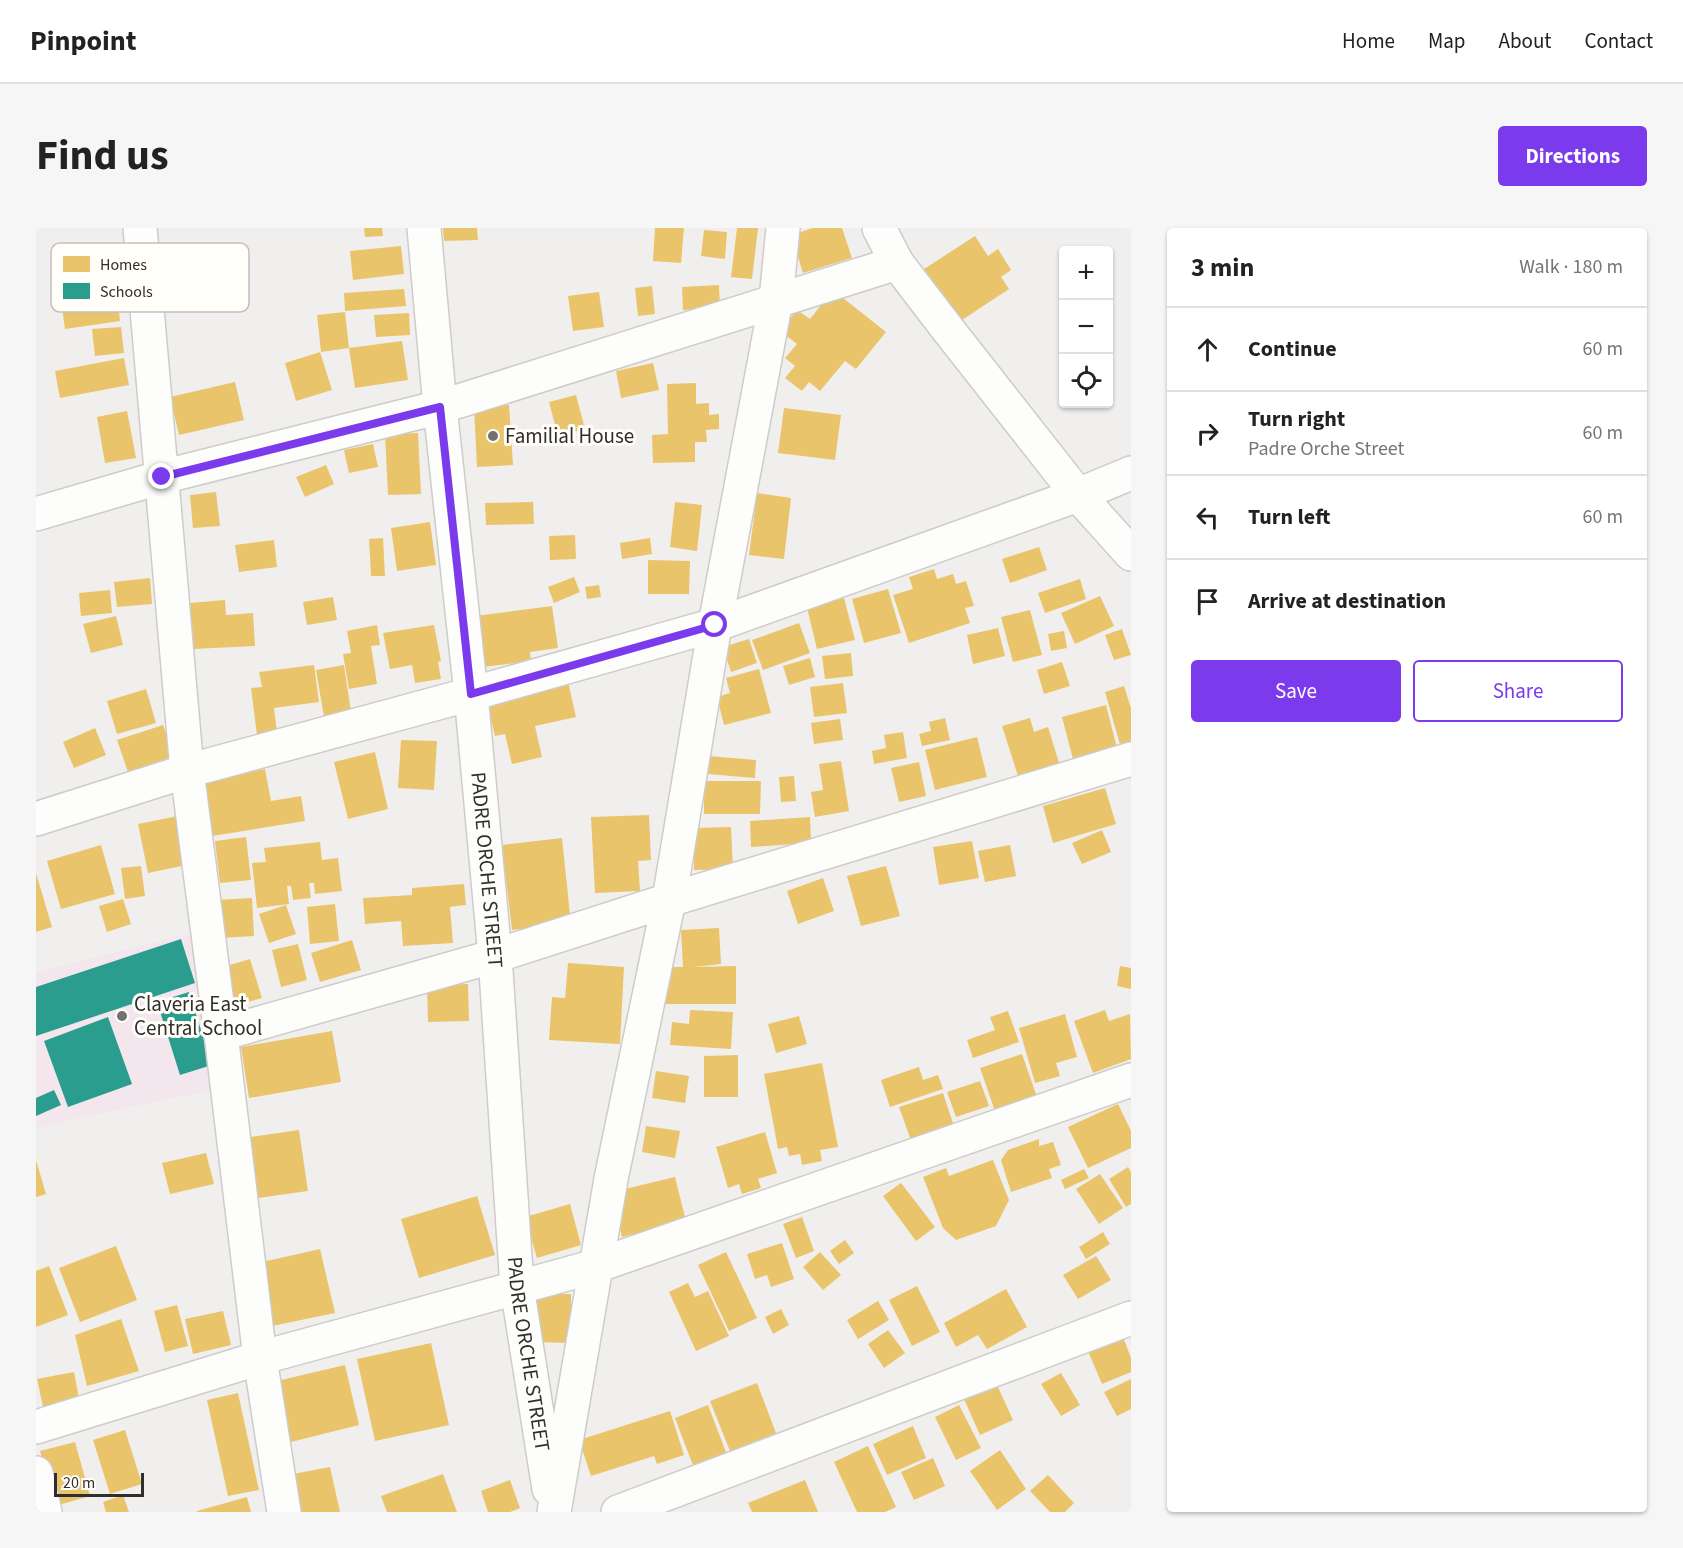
<!DOCTYPE html>
<html lang="en">
<head>
<meta charset="utf-8">
<style>
	:root { --surface:#fff; --page:#f6f6f6; --text:#222; --muted:#767676; --line:#e0e0e0; --accent:#7c3aed }
	body { margin:0; font-family:"Source Sans 3",sans-serif; background:var(--page); color:var(--text) }
	.controls { position:absolute; right:18px; top:18px; display:grid; overflow:hidden; border-radius:6px; box-shadow:0 2px 4px #0004 }
	.controls button { width:54px; height:54px; display:grid; place-items:center; padding:0; border:0; border-bottom:2px solid var(--line); background:var(--surface); color:var(--text); font:30px sans-serif }
	.scale { position:absolute; left:18px; bottom:15px; width:90px; box-sizing:border-box; padding-left:6px; border:3px solid #302f2d; border-top:0; font-size:16px; line-height:21px; white-space:nowrap; color:#302f2d; -webkit-text-stroke:4px #fffef9; paint-order:stroke }
	.stop { position:absolute; width:18px; height:18px; margin:-14px; border:4px solid #7c3aed; border-radius:50%; background:#fff }
	.stop.end { background:#7c3aed; border-color:#fff; box-shadow:0 2px 6px #0008 }
	.list { margin:0; padding:0; list-style:none }
	h2 { display:flex; justify-content:space-between; align-items:center; height:78px; margin:0; padding:0 24px; font-size:26px }
	h2 small { font-size:20px; font-weight:400; color:var(--muted) }
	.list li { display:grid; grid-template-columns:39px 1fr auto; gap:18px; align-items:center; box-sizing:border-box; height:84px; padding:0 24px; border-top:2px solid var(--line) }
	.list b { display:block; font-size:22px; white-space:nowrap }
	.list p { margin:0; font-size:20px; white-space:nowrap; color:var(--muted) }
	.list em { font-size:20px; font-style:normal; color:var(--muted) }
	.actions { display:flex; gap:12px; padding:18px 24px }
	.actions a { flex:1; padding:14px 0; border:2px solid var(--accent); border-radius:6px; text-align:center; font-size:21px; color:var(--accent) }
	.actions .main { background:var(--accent); color:#fff }
	.icon { flex:none; width:33px; height:33px; fill:none; stroke:currentColor; stroke-width:2; stroke-linecap:round; stroke-linejoin:round }
	.map { position:relative; flex:none; width:1095px; height:1284px; overflow:hidden; border-radius:6px }
	header { display:flex; align-items:center; gap:36px; box-sizing:border-box; height:84px; padding:0 30px; background:var(--surface); border-bottom:2px solid var(--line) }
	header strong { font-size:28px }
	nav { display:flex; gap:33px; margin-inline-start:auto; font-size:21px }
	.intro { display:flex; align-items:center; justify-content:space-between; box-sizing:border-box; height:144px; padding:0 36px }
	h1 { margin:0; font-size:42px }
	.button { padding:15px 27px; border-radius:6px; background:var(--accent); color:#fff; font-size:21px; font-weight:700 }
	main { display:flex; gap:36px; padding:0 36px }
	aside { flex:1; background:var(--surface); border-radius:6px; box-shadow:0 2px 4px #0004 }
	.map>svg:first-child { display:block }
	.education { fill:#f3e6ed }
	.homes { fill:#e9c46a }
	.schools { fill:#2a9d8f }
	.lines { fill:none; stroke-linecap:round; stroke-linejoin:round }
	.minor-casing { stroke:#cdcccb; stroke-width:36 }
	.minor { stroke:#fdfdfc; stroke-width:33 }
	.route { stroke:#7c3aed; stroke-width:8 }
	.poi-dot { fill:#747270; stroke:#fffef9; stroke-width:2 }
	.labels { text-anchor:middle; stroke-width:6; stroke-linejoin:round; paint-order:stroke }
	.poi-label { font-size:21px; fill:#302f2d; stroke:#fffef9; text-anchor:start }
	.street-label { font-size:21px; fill:#302f2d; stroke:#fffef9 }
	.key { fill:#fffef9; stroke:#c1c0bc; stroke-width:1.5 }
	.key-label { font-size:16px; fill:#302f2d }
</style>
</head>
<body>
<header>
<strong>Pinpoint</strong>
<nav><a>Home</a><a>Map</a><a>About</a><a>Contact</a></nav>
</header>
<div class="intro"><h1>Find us</h1><a class="button">Directions</a></div>
<main>
<div class="map">
<svg width="1095" height="1284" viewBox="0 0 1095 1284">
	<rect width="100%" height="100%" fill="#f1efed"/>
	<path class="education" d="M157 704 187 860 51 888 0 901V745Z"/>
	<path class="homes" d="M328 0H346L347 8 329 9Z
		M407 0H441L442 12 408 13Z
		M619 0H648L645 35 617 33Z
		M701 0H722L716 51 695 49Z
		M777 0H806L816 30 767 45 755 7Z
		M668 2 691 4 689 31 665 28Z
		M939 8 952 28 962 21 975 42 965 49 973 61 917 98 882 45Z
		M365 18 368 46 317 52 314 23Z
		M683 57 684 80 647 82 646 59Z
		M616 58 619 86 602 88 599 60Z
		M368 61 370 78 309 83 308 65Z
		M797 62 850 104 820 141 809 133 784 163 773 154 766 163 749 150 759 138 749 130 761 116 744 103 761 82 774 91Z
		M563 64 568 99 537 103 532 68Z
		M81 65 84 93 29 101 25 72Z
		M309 84 313 120 285 124 281 87Z
		M373 85 374 107 340 109 338 87Z
		M85 99 88 125 59 128 56 101Z
		M366 113 372 152 319 160 313 120Z
		M284 124 296 162 260 173 249 135Z
		M88 130 93 157 24 170 19 143Z
		M617 135 623 162 585 170 580 143Z
		M199 154 208 192 143 207 134 169Z
		M660 155V176L673 175V187L683 186V201L670 202 671 214H659V234L617 235 616 207 632 206 631 156Z
		M540 167 549 201 522 208 513 174Z
		M473 177 477 237 441 239 438 179Z
		M748 180 805 187 799 232 742 225Z
		M91 183 100 230 69 235 61 189Z
		M382 205 385 266 352 267 349 206Z
		M337 216 342 239 313 245 308 222Z
		M290 237 298 256 269 269 260 249Z
		M180 264 184 298 157 300 154 267Z
		M721 265 755 270 748 331 713 327Z
		M497 274 498 296 450 297 449 275Z
		M639 274 666 277 661 323 634 319Z
		M394 294 400 337 361 343 355 300Z
		M539 307 540 331 514 332 513 308Z
		M347 310 349 348H335L333 311Z
		M614 310 616 326 586 331 584 315Z
		M238 312 241 339 203 344 199 317Z
		M1003 319 1011 342 974 355 966 331Z
		M612 332 654 333 653 366H612Z
		M898 341 901 351 917 346 920 356 930 353 938 378 929 380 934 395 873 415 857 367 877 361 873 349Z
		M538 349 544 364 518 375 512 359Z
		M114 350 116 376 81 379 78 354Z
		M1044 351 1050 371 1009 385 1002 365Z
		M563 357 565 369 551 371 549 359Z
		M852 361 865 405 828 415 816 371Z
		M74 362 76 385 45 388 43 365Z
		M1064 368 1078 398 1039 416 1025 385Z
		M297 369 301 392 271 397 267 374Z
		M808 370 819 412 781 421 771 380Z
		M189 372 190 387 217 385 219 418 157 421 154 375Z
		M516 378 522 420 494 424 495 433 447 439 440 388Z
		M994 382 1006 427 977 434 965 389Z
		M80 388 87 417 55 425 47 396Z
		M763 395 774 425 727 442 716 412Z
		M341 397 344 417 335 418 341 456 313 461 307 426 315 425 311 403Z
		M398 397 405 433 402 434 405 451 379 455 376 437 354 441 347 405Z
		M962 400 969 428 937 436 931 407Z
		M1086 401 1095 427 1078 432 1069 407Z
		M1028 403 1031 420 1015 423 1012 406Z
		M713 411 721 435 695 444 687 419Z
		M815 425 817 448 789 451 786 428Z
		M774 430 779 449 753 457 747 438Z
		M1026 434 1034 458 1008 466 1001 442Z
		M278 437 283 474 238 480 241 504 221 507 215 460 226 459 223 444Z
		M308 437 315 484 288 489 280 442Z
		M723 441 735 485 688 497 681 469 694 465 690 450Z
		M531 449 540 489 499 498 506 529 476 536 469 506 459 508 449 467Z
		M807 455 811 485 778 489 774 459Z
		M1088 458 1095 480V517L1085 520 1069 464Z
		M110 461 120 495 81 506 71 473Z
		M1070 477 1081 520 1037 531 1026 489Z
		M909 490 914 512 886 518 883 506 895 503 893 494Z
		M994 490 998 504 1012 499 1024 538 983 551 966 498Z
		M804 491 807 512 778 516 775 495Z
		M127 497 138 528 92 544 81 512Z
		M59 500 70 527 38 540 27 514Z
		M867 504 871 530 838 536 836 523 850 520 848 507Z
		M941 509 951 549 899 562 889 522Z
		M365 512 401 513 398 562 362 560Z
		M339 524 352 581 312 591 298 534Z
		M673 528 720 532 719 550 672 546Z
		M805 533 813 583 779 589 775 564 787 562 783 536Z
		M883 534 890 568 863 574 855 540Z
		M229 541 235 573 265 568 269 593 176 608 166 551Z
		M758 548 760 573 745 574 743 549Z
		M668 553H725L724 586H668Z
		M1069 560 1080 596 1017 615 1007 578Z
		M147 587 156 636 112 645 102 596Z
		M613 587 615 632 602 633 604 663 559 665 555 589Z
		M774 589 775 615 715 619 714 593Z
		M695 599 697 641 658 642 657 600Z
		M1066 602 1075 624 1046 636 1036 615Z
		M210 609 215 652 184 655 179 613Z
		M526 610 535 696 476 702 466 617Z
		M936 613 943 650 903 657 897 619Z
		M284 614 286 632 302 630 306 663 279 666 278 655H273L275 670 257 672 255 658H251L253 676 221 680 216 635 230 634 228 620Z
		M65 617 79 666 25 681 11 633Z
		M974 617 980 648 949 654 942 623Z
		M105 638 109 668 89 671 85 640Z
		M850 638 864 688 825 698 811 648Z
		M0 645 16 699 0 704Z
		M787 650 798 683 762 696 751 663Z
		M428 656 430 677 414 679 417 715 367 718 365 693 329 696 327 670 376 667V660Z
		M216 670 218 708 183 710 181 672Z
		M87 671 95 696 71 704 63 678Z
		M299 676 303 713 274 716 271 679Z
		M250 677 260 706 233 715 223 686Z
		M683 700 685 736 658 739 700 738V776H629V739H647L645 702Z
		M316 712 325 742 284 754 275 725Z
		M262 716 271 752 245 759 236 722Z
		M214 731 226 770 198 778 187 739Z
		M532 735 588 739 584 816 513 812 516 769 529 770Z
		M1084 738 1095 740V761L1081 758Z
		M432 756 433 793 392 794 391 757Z
		M654 782 697 784 695 821 634 817 636 794 653 796Z
		M1069 782 1073 793 1094 786 1095 831 1057 845 1038 793Z
		M972 783 983 814 937 830 931 812 959 802 954 789Z
		M1029 786 1041 829 1020 835 1024 848 999 855 983 800Z
		M763 788 771 816 740 825 732 796Z
		M296 803 305 854 213 870 205 819Z
		M986 826 1001 869 959 883 944 840Z
		M702 827V869H668V828Z
		M786 835 802 919 784 922 786 933 766 937 764 926 753 928 751 919 742 921 728 846Z
		M883 839 887 852 902 847 907 861 854 879 845 852Z
		M620 843 653 848 649 875 616 870Z
		M944 853 953 878 920 889 911 864Z
		M907 865 920 904 877 918 863 879Z
		M1082 876 1095 903V920L1052 940 1032 899Z
		M610 898 644 903 639 930 606 924Z
		M263 902 272 963 222 970 214 909Z
		M729 904 741 945 722 951 725 960 706 966 703 956 692 960 680 919Z
		M1003 911V918L1017 914 1025 937 1013 941 1016 950 975 964 965 932 972 922Z
		M170 925 178 956 134 966 126 935Z
		M0 932 10 966 0 969Z
		M957 932 973 972 960 998 920 1012 907 1000 887 949 910 940 913 948Z
		M1092 939 1095 944V976L1090 979 1073 951Z
		M1048 941 1053 950 1029 961 1025 952Z
		M1064 946 1087 980 1063 996 1040 961Z
		M639 949 650 993 586 1009 576 964Z
		M865 955 899 999 880 1013 847 968Z
		M441 968 459 1027 383 1050 365 991Z
		M534 976 545 1017 501 1030 489 989Z
		M766 989 778 1023 760 1030 747 996Z
		M1067 1004 1074 1016 1050 1031 1043 1019Z
		M809 1012 818 1025 803 1036 794 1023Z
		M746 1015 758 1051 735 1059 731 1047 719 1051 711 1026Z
		M80 1018 101 1072 44 1094 23 1040Z
		M284 1021 299 1085 236 1098 222 1035Z
		M690 1024 721 1090 693 1103 662 1037Z
		M784 1024 805 1047 787 1062 767 1039Z
		M1060 1028 1075 1052 1042 1071 1027 1047Z
		M13 1038 32 1087 0 1099V1043Z
		M652 1055 659 1069 672 1063 693 1108 660 1123 633 1064Z
		M881 1058 904 1104 876 1118 853 1072Z
		M970 1061 991 1099 951 1121 942 1107 920 1119 908 1095Z
		M496 1066H535V1115L496 1114Z
		M842 1073 853 1092 822 1111 811 1092Z
		M141 1077 152 1118 129 1124 118 1083Z
		M745 1081 753 1097 737 1106 729 1089Z
		M187 1083 195 1117 157 1126 149 1091Z
		M85 1091 103 1143 51 1158 39 1107Z
		M852 1102 869 1125 848 1140 832 1116Z
		M1087 1109 1095 1130V1144L1066 1156 1052 1123Z
		M395 1115 413 1197 339 1213 321 1131Z
		M309 1137 323 1197 255 1214 241 1153Z
		M38 1144 45 1181 9 1188 1 1151Z
		M1025 1145 1044 1177 1025 1188 1005 1156Z
		M1095 1151V1181L1081 1188 1068 1164Z
		M721 1155 740 1205 694 1223 674 1173Z
		M961 1157 977 1192 944 1207 928 1171Z
		M202 1165 223 1262 192 1268 171 1172Z
		M672 1177 691 1227 658 1240 639 1190Z
		M923 1177 945 1220 920 1232 899 1189Z
		M634 1183 648 1227 621 1236 618 1228 555 1248 543 1212Z
		M877 1198 890 1230 851 1247 837 1216Z
		M89 1202 106 1256 74 1266 57 1212Z
		M39 1214 54 1268 19 1278 4 1223Z
		M832 1218 860 1279 849 1284H821L798 1234Z
		M964 1222 990 1261 961 1282 934 1243Z
		M897 1230 909 1258 878 1272 865 1244Z
		M294 1239 304 1284H253L247 1248Z
		M407 1246 421 1284H351L345 1268Z
		M1012 1247 1038 1275 1029 1284H1014L994 1263Z
		M474 1252 484 1280 474 1284H452L445 1263Z
		M769 1252 782 1284H716L712 1275Z
		M87 1267 93 1284H70L67 1274Z
		M211 1269 215 1284H161V1283Z"/>
	<path class="schools" d="M145 711 159 755 0 808V759Z
		M153 764 176 837 144 847 121 774Z
		M72 789 96 856 32 879 8 813Z
		M18 862 25 877 0 888V870Z"/>
	<g class="lines">
		<g class="minor-casing">
			<g id="minor">
				<path d="M104 0 151 543 185 806 224 1130 248 1284"/>
				<path id="s1" d="M388 0 404 179 435 466 459 728 481 1059 513 1261"/>
				<path d="M843 0 861 35 910 99 1042 267 1095 326"/>
				<path d="M0 286 126 249 404 179 861 35"/>
				<path d="M0 591 151 543 435 466 679 397 1042 267 1095 245"/>
				<path d="M185 806 459 728 633 672 1095 531"/>
				<path d="M0 1199 224 1130 560 1038 1095 852"/>
				<path d="M0 1245 9 1284"/>
				<path d="M518 1284 575 951 633 672 679 397 740 72 747 0"/>
				<path d="M582 1284 1095 1090"/>
			</g>
		</g>
		<use href="#minor" class="minor"/>
	</g>
	<g class="lines">
		<path class="route" d="M126 249 404 179 435 466 679 397"/>
	</g>
	<g class="poi-dot">
		<circle cx="457" cy="208" r="6"/>
		<circle cx="86" cy="788" r="6"/>
	</g>
	<g class="labels">
		<g class="poi-label">
			<text x="469" y="215">Familial House</text>
			<text x="98" y="783">Claveria East<tspan x="98" dy="24">Central School</tspan></text>
		</g>
		<g class="street-label">
			<text dy="7" stroke="none"><textPath href="#s1" startOffset="645">PADRE ORCHE STREET</textPath></text>
			<text dy="7" stroke="none"><textPath href="#s1" startOffset="1131">PADRE ORCHE STREET</textPath></text>
		</g>
	</g>
	<rect x="15" y="15" width="198" height="69" rx="9" class="key"/>
	<rect x="27" y="28" width="27" height="16" fill="#e9c46a"/>
	<rect x="27" y="55" width="27" height="16" fill="#2a9d8f"/>
	<g class="key-label">
		<text x="64" y="42">Homes</text>
		<text x="64" y="69">Schools</text>
	</g>
</svg>
<div class="controls">
<button>+</button>
<button>−</button>
<button><svg class="icon" aria-label="locate" viewBox="0 0 24 24"><circle cx="12" cy="12" r="6"/><path d="M12 2v4M12 18v4M2 12h4M18 12h4"/></svg></button>
</div>
<div class="scale">20 m</div>
<div class="stop" style="left:679px;top:397px"></div>
<div class="stop end" style="left:126px;top:249px"></div>
</div>
<aside>
<h2>3 min<small>Walk · 180 m</small></h2>
<ul class="list">
<li><svg class="icon" aria-label="ahead" viewBox="0 0 24 24"><path d="M12 20V5M6 11l6-6 6 6"/></svg><div><b>Continue</b></div><em>60 m</em></li>
<li><svg class="icon" aria-label="right" viewBox="0 0 24 24"><path d="M7 20v-9h11M14 6l5 5-5 5"/></svg><div><b>Turn right</b><p>Padre Orche Street</p></div><em>60 m</em></li>
<li><svg class="icon" aria-label="left" viewBox="0 0 24 24"><path d="M17 20v-9H6M10 6l-5 5 5 5"/></svg><div><b>Turn left</b></div><em>60 m</em></li>
<li><svg class="icon" aria-label="arrive" viewBox="0 0 24 24"><path d="M6 21V4h12l-3 4 3 4H6"/></svg><div><b>Arrive at destination</b></div></li>
</ul>
<div class="actions"><a class="main">Save</a><a>Share</a></div>
</aside>
</main>
</body>
</html>
